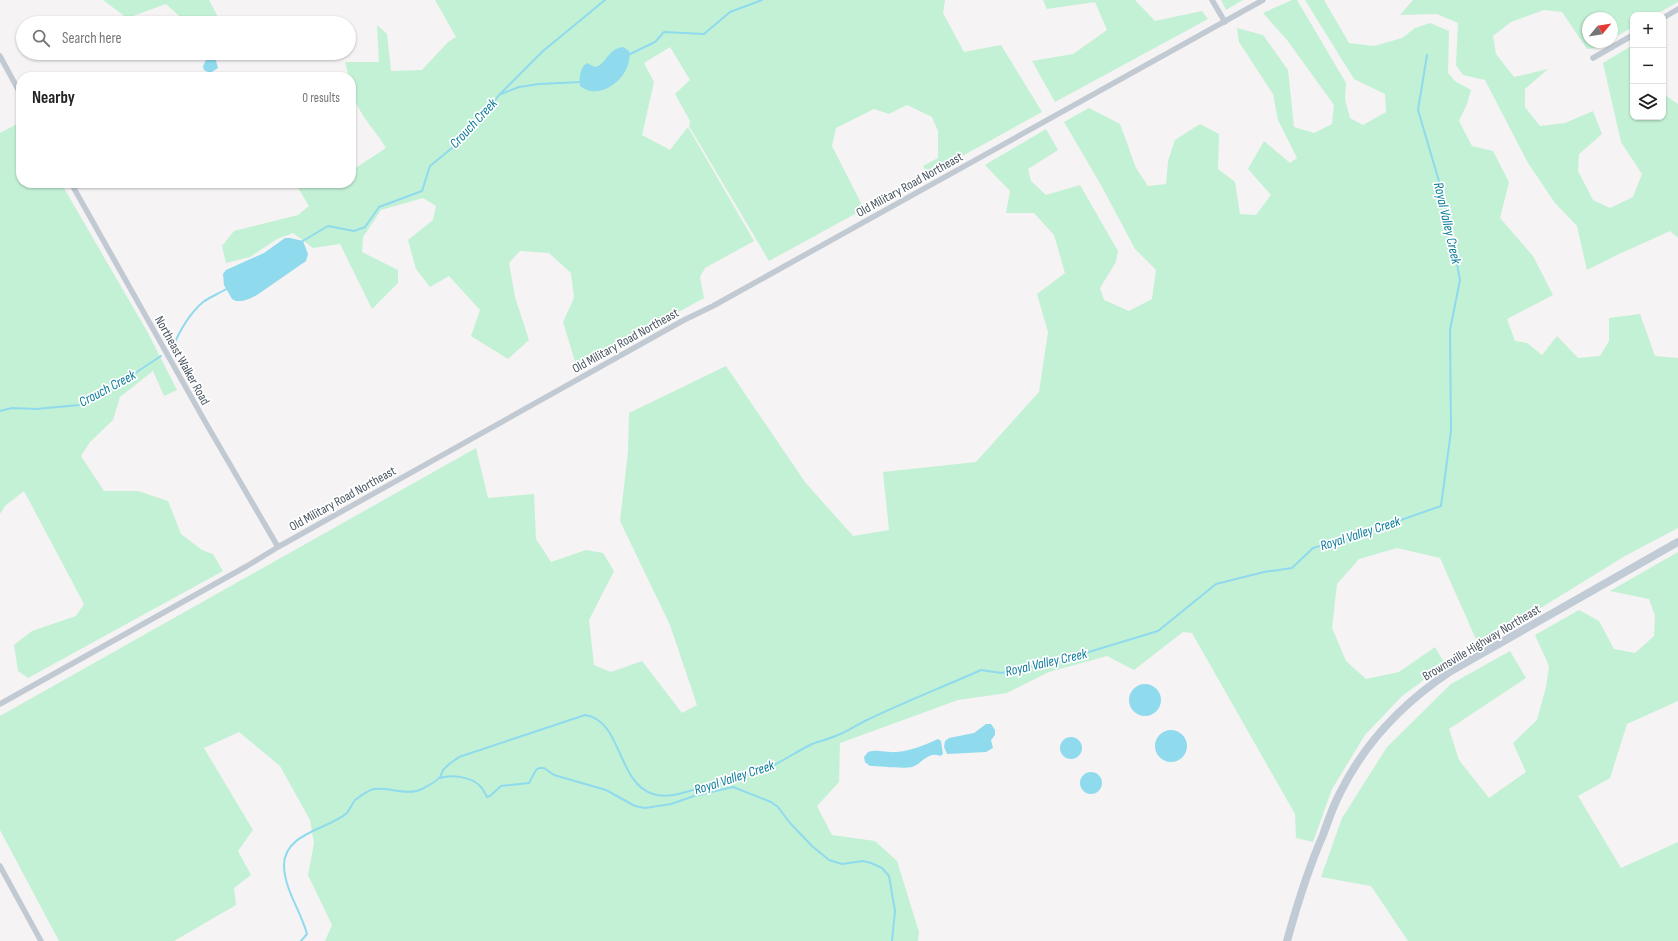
<!DOCTYPE html>
<html lang="en">
<head>
<meta charset="utf-8">
<style>
	:root { --surface:#fff; --page:#f6f6f6; --text:#222; --muted:#767676; --line:#e0e0e0 }
	body { margin:0; font-family:"Sofia Sans Condensed",sans-serif; background:var(--page); color:var(--text) }
	.controls { position:absolute; right:12px; top:12px; display:grid; overflow:hidden; border-radius:8px; box-shadow:0 1px 3px #0004 }
	.controls button { width:36px; height:36px; display:grid; place-items:center; padding:0; border:0; border-bottom:1px solid var(--line); background:var(--surface); color:var(--text); font:20px sans-serif }
	.compass { position:absolute; left:1582px; top:12px; width:36px; height:36px; border-radius:50%; background:var(--surface); box-shadow:0 1px 3px #0004; rotate:60deg }
	.list { margin:0; padding:0; list-style:none }
	h2 { display:flex; justify-content:space-between; align-items:center; height:52px; margin:0; padding:0 16px; font-size:17px }
	h2 small { font-size:13px; font-weight:400; color:var(--muted) }
	.icon { flex:none; width:22px; height:22px; fill:none; stroke:currentColor; stroke-width:2; stroke-linecap:round; stroke-linejoin:round }
	.map { position:relative; flex:none; width:1678px; height:941px; overflow:hidden }
	.search { position:absolute; background:var(--surface); box-shadow:0 1px 3px #0004; left:16px; top:16px; width:340px; height:44px; display:flex; align-items:center; gap:10px; box-sizing:border-box; padding:0 14px; border-radius:22px; color:var(--muted); font-size:15px }
	.panel { position:absolute; background:var(--surface); box-shadow:0 1px 3px #0004; left:16px; top:72px; width:340px; height:116px; border-radius:16px }
	.map>svg:first-child { display:block }
	.green { fill:#c3f1d5 }
	.water { fill:#90daee }
	.lines { fill:none; stroke-linecap:round; stroke-linejoin:round }
	.stream { stroke:#90daee; stroke-width:2 }
	.street { stroke:#c1cad2; stroke-width:5.5 }
	.secondary { stroke:#c1cbd6; stroke-width:8 }
	.labels { text-anchor:middle; stroke-width:3.5; stroke-linejoin:round; paint-order:stroke }
	.street-label { font-size:13px; fill:#4a5661; stroke:#fff }
	.water-label { font-size:14px; font-style:italic; fill:#0c7c9b; stroke:#fff }
</style>
</head>
<body>
<div class="map">
<svg width="1678" height="941" viewBox="0 0 1678 941">
	<rect width="100%" height="100%" fill="#f5f3f3"/>
	<path class="green" d="M103 0H209L221 23H187L166 4 127 18Z
		M435 0H945L943 13 964 52 1001 45 1042 112 928 175 923 166 938 158V131L932 117 907 105 889 114 874 109 836 128 832 146 864 209 769 261 689 126 690 121 675 94 690 80 670 47 644 63 654 82 642 135 670 150 688 127 754 241 705 268 700 277 704 298 577 368 563 322 574 298 571 273 549 253 520 251 509 263 515 297 529 340 508 359 471 336 480 310 449 276 430 287 416 269 408 240 433 220 436 206 423 198 381 210 363 237 362 252 398 270V283L372 309 340 244 313 248 293 233 277 239 250 257 226 263 222 246 234 231 298 215 309 206 295 183H351V171L386 148C371 123 351 109 351 77H349L345 62H379L377 25 387 34 391 71 422 70 448 42 456 37Z
		M1043 0H1135L1155 21 1202 11 1208 19 1055 102 1032 61 1073 54 1107 30 1095 2 1047 9Z
		M1221 0H1243L1226 10Z
		M1292 0H1297L1346 83 1345 99 1350 118 1363 125 1386 112 1385 94 1354 79 1305 0H1324L1349 43 1374 46 1402 38 1415 28 1430 23 1449 31 1448 73 1455 81 1471 90 1467 104 1459 121 1472 146 1493 151 1509 182 1500 218 1533 256 1553 295 1507 319 1515 341 1527 343 1542 355 1557 336 1578 358 1600 356 1609 341V318L1640 314 1655 356 1678 358V528L1625 556 1479 646 1440 558 1397 548 1359 559 1337 584 1332 628 1346 661 1366 679 1399 672 1435 647 1445 664 1401 697 1365 735 1332 789 1313 842 1296 838 1295 814 1192 633 1183 632 1134 670 1107 656 1049 672 1007 693 958 700 840 743 839 782 817 806 832 835 875 841 897 861 919 932 918 941H325L332 925 308 875 314 843 310 820 280 766 239 732 204 748 253 830 238 851 251 875 234 888 236 905 174 941H59L0 830V716L476 448 488 498 534 494 536 539 551 562 586 550 603 553 614 571 589 620 594 665 611 672 642 661 682 713 697 705 670 625 620 521 628 452 629 413 726 366 805 482 853 536 889 530 883 472 976 462 1039 392 1048 332 1037 294 1065 273 1054 235 1034 213H1006L1010 191 985 165 1046 129 1058 150 1028 169 1031 181 1046 195 1080 185 1118 251 1116 262 1100 288 1104 300 1129 311 1152 299 1156 270 1135 249 1101 185 1064 122 1089 108 1120 124 1136 168 1148 186 1166 184 1168 161 1175 140 1200 124 1219 134 1218 169 1235 182 1240 214 1256 215 1271 195 1248 169 1264 141 1290 163 1297 158 1278 120 1273 94 1239 42 1237 28 1263 35 1288 70 1294 127 1314 133 1332 124 1334 105 1287 40 1263 13Z
		M1413 0H1678V2L1655 15H1633V27L1612 39V18H1588V42H1607L1596 48 1587 49 1562 12 1544 10 1511 22 1493 36 1496 54 1514 77 1548 69 1525 89V107L1540 126 1565 123 1593 111 1602 134 1579 154 1578 171 1593 200 1610 208 1633 197 1642 174 1621 142 1603 63 1633 45V117H1663V92L1665 95 1678 104V238L1670 231 1617 255 1587 270 1577 226 1555 203 1528 163 1485 80 1463 75 1456 65 1458 23 1437 14 1400 15Z
		M21 122V183H61L148 333 177 390 164 396 153 371 120 397 113 420 90 442 81 456 104 491H138L168 501 181 534 202 550 213 554 223 571 28 678 18 671 14 645 32 631 76 616 84 604 24 491 5 506 0 514V133Z
		M1678 552V701L1627 724 1610 778 1578 796 1621 868 1678 842V941H1408L1371 886 1321 877 1342 818 1387 747 1451 684 1510 651 1526 678 1449 729 1459 760 1489 798 1526 772 1513 743 1537 720 1546 687 1549 666 1535 635 1579 610 1599 621 1614 649 1635 653 1654 636 1655 616 1649 599 1610 591Z"/>
	<path class="water" d="M623 47 629 51C634 75 601 103 580 86 579 78 580 67 587 63L595 67 598 66C608 61 608 49 623 47Z
		M211 55 215 57 218 68 210 73 204 70 203 66 207 58Z
		M285 238H290L303 241 308 254 306 261 257 295 249 299 242 301H236L232 299 224 285 223 274 226 270 264 253Z
		M1129 700a16 16 0 1 1 32 0a16 16 0 1 1-32 0Z
		M986 724H991L995 730V735L991 740 993 748 986 752 947 754 944 747 945 741 949 738 974 733Z
		M1155 746a16 16 0 1 1 32 0a16 16 0 1 1-32 0Z
		M1060 748a11 11 0 1 1 22 0a11 11 0 1 1-22 0Z
		M938 739 941 741 943 754 940 756C928 751 922 764 912 767 903 769 880 766 870 766L865 762 864 757 868 752C877 749 886 753 896 752 910 751 925 745 938 739Z
		M1080 783a11 11 0 1 1 22 0a11 11 0 1 1-22 0Z"/>
	<g class="lines">
		<path class="stream" d="M628 55 655 42 664 32 704 34 730 12 762 0
			M501 94 519 87 539 84 581 82
			M301 242 328 226 354 231 365 227 379 207 422 191 430 166 463 139 500 94 543 51 605 0
			M172 349C179 332 189 314 203 302 210 297 220 293 228 288
			M0 411 12 408 36 409 79 405 92 401 114 387 161 356
			M440 778C451 774 472 777 480 786 483 789 485 793 487 797L490 796 501 786 529 783 536 770 539 768H544L554 775 606 790 635 806 645 808 671 804 694 796 733 787 771 802 778 807 790 823 812 846 829 860 842 864 863 861 871 863 882 868 889 876 895 911 892 941
			M301 941 307 934C301 911 284 889 284 865 284 833 329 829 347 813 350 809 352 804 355 800 359 797 369 790 374 789 389 787 408 796 422 789 428 786 436 782 440 777 442 774 442 771 444 769 448 764 454 761 459 757L585 715C622 720 617 783 653 794 668 799 686 792 700 788 724 782 749 776 772 766 786 759 798 751 812 744 820 741 829 739 838 735 848 731 857 725 867 720 904 702 943 687 981 670L1001 673 1059 661 1158 631 1216 584 1264 572 1292 568 1313 548 1352 537 1441 506 1451 431 1450 330 1460 280 1446 205 1418 110 1427 55"/>
		<path class="street" d="M1212 0 1225 22
			M1663 18 1678 9
			M0 56 21 95
			M1593 58 1633 35
			M71 183 207 425 278 547
			M0 704 247 566 278 547 684 320 713 306 1263 0
			M0 866 41 941"/>
		<path class="secondary" d="M1287 941C1297 905 1308 869 1323 835 1328 821 1333 806 1340 793 1365 742 1404 702 1451 671L1678 542"/>
	</g>
	<g class="labels">
		<g class="street-label">
			<text transform="translate(909 184) rotate(-29)" y="5">Old Military Road Northeast</text>
			<text transform="translate(625 340) rotate(-29)" y="5">Old Military Road Northeast</text>
			<text transform="translate(183 360) rotate(61)" y="5">Northeast Walker Road</text>
			<text transform="translate(342 498) rotate(-29)" y="5">Old Military Road Northeast</text>
			<text transform="translate(1481 642) rotate(-31)" y="5">Brownsville Highway Northeast</text>
		</g>
		<g class="water-label">
			<text transform="translate(473 123) rotate(-47)" y="5">Crouch Creek</text>
			<text transform="translate(1448 223) rotate(77)" y="5">Royal Valley Creek</text>
			<text transform="translate(107 388) rotate(-28)" y="5">Crouch Creek</text>
			<text transform="translate(1360 533) rotate(-18)" y="5">Royal Valley Creek</text>
			<text transform="translate(1046 662) rotate(-13)" y="5">Royal Valley Creek</text>
			<text transform="translate(734 777) rotate(-18)" y="5">Royal Valley Creek</text>
		</g>
	</g>
</svg>
<div class="controls">
<button>+</button>
<button>−</button>
<button><svg class="icon" aria-label="layers" viewBox="0 0 24 24"><path d="M12 4l9 5-9 5-9-5zM3 14l9 5 9-5"/></svg></button>
</div>
<svg class="compass" viewBox="-18 -18 36 36"><path d="M0-13l5 13h-10z" fill="#e53935"/><path d="M0 13l5-13h-10z" fill="#767676"/></svg>
<div class="search"><svg class="icon" aria-label="search" viewBox="0 0 24 24"><circle cx="10" cy="10" r="6"/><path d="M15 15l6 6"/></svg>Search here</div>
<section class="panel">
<h2>Nearby<small>0 results</small></h2>
<ul class="list">
</ul>
</section>
</div>
</body>
</html>
